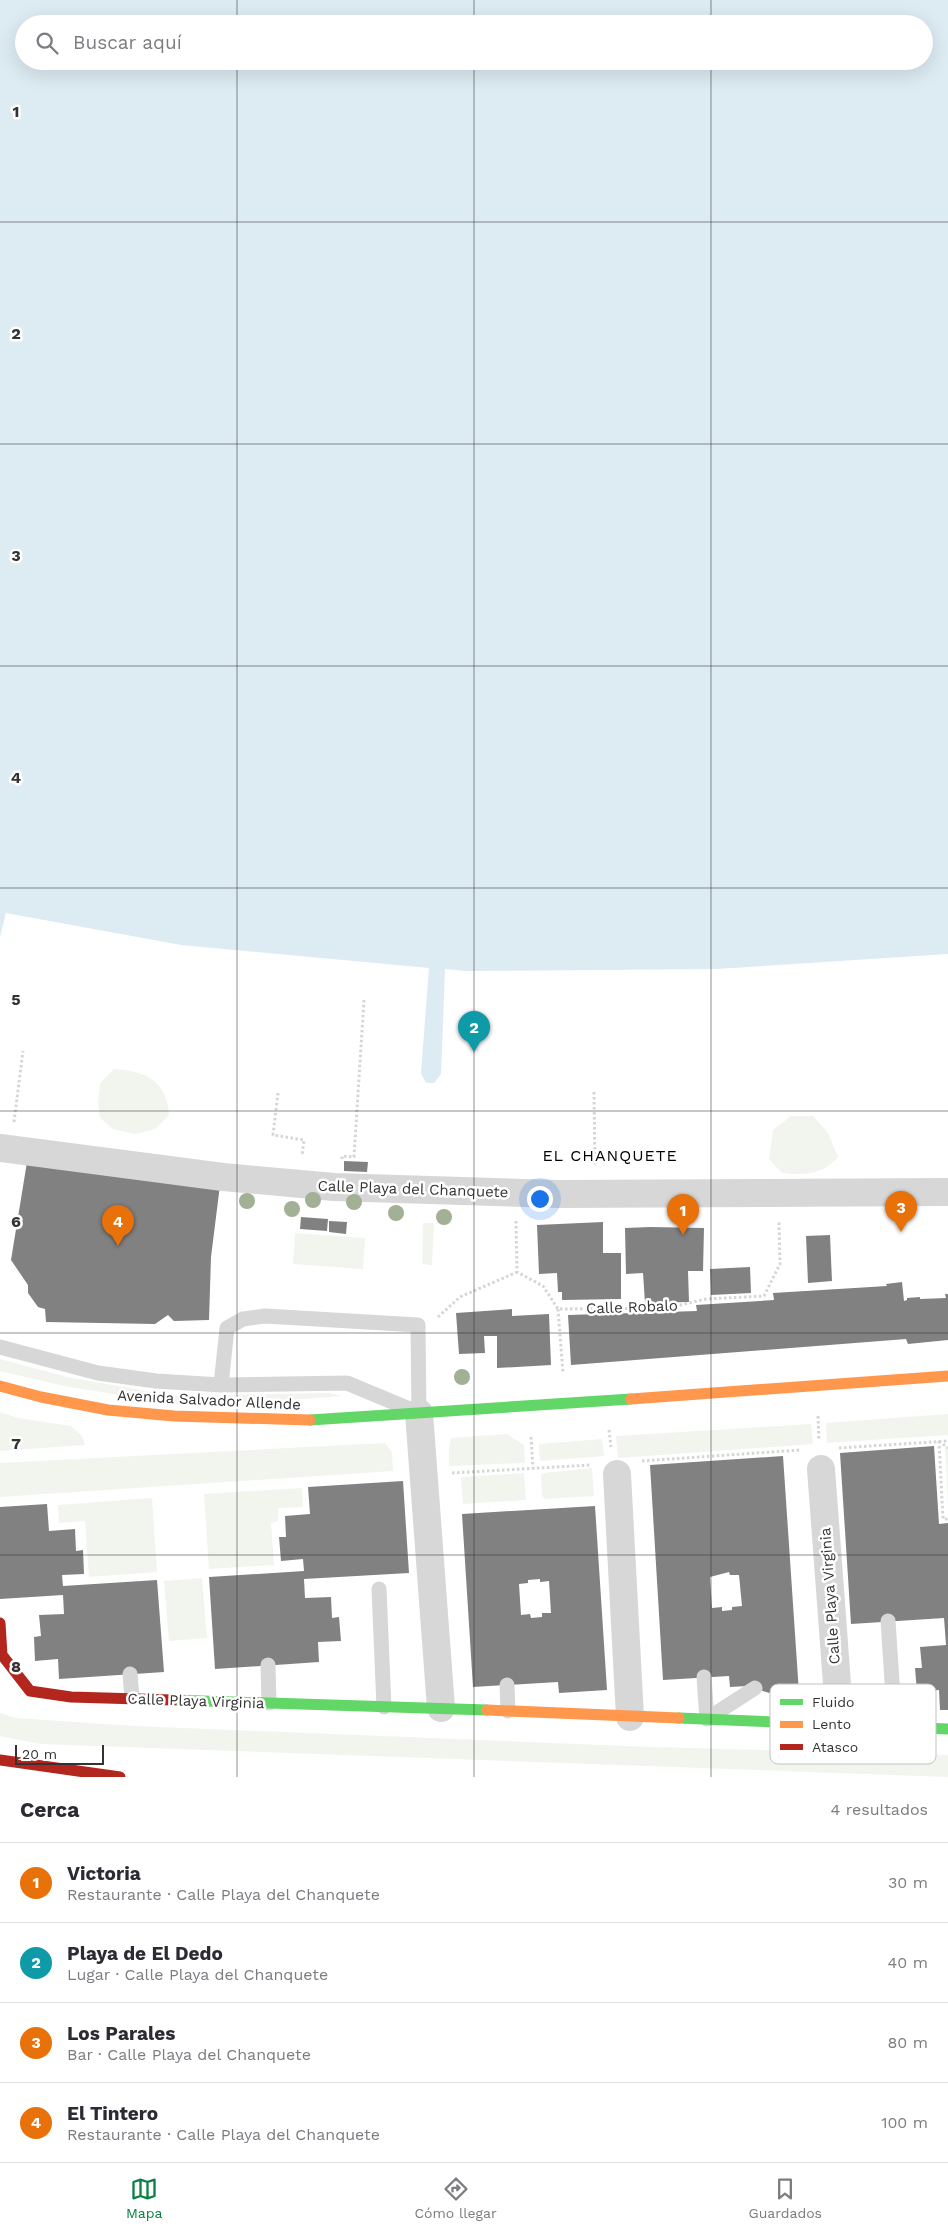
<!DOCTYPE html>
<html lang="es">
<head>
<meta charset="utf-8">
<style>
	:root { --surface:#fff; --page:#f7f7f7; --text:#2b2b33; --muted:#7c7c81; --line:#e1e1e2; --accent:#0b8043 }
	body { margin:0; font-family:"Work Sans",sans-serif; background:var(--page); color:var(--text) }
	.scale { position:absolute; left:15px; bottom:12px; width:89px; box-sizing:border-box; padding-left:5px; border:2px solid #333; border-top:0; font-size:14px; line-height:18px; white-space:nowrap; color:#333; -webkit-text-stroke:4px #fff; paint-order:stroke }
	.you { position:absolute; left:539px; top:1198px; width:18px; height:18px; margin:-12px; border:4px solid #fff; border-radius:50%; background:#1a73e8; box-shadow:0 0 0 8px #1a73e833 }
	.badge { display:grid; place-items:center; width:32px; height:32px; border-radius:50%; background:var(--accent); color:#fff; font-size:16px; font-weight:700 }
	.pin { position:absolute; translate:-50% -41px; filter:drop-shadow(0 1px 2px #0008) }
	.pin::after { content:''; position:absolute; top:26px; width:18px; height:15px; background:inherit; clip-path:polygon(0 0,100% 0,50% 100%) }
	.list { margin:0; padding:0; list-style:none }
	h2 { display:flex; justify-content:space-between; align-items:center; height:65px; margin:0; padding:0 20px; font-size:21px }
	h2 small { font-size:16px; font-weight:400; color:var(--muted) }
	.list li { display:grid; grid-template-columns:32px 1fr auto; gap:15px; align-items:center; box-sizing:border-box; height:80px; padding:0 20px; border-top:1px solid var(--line) }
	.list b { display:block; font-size:19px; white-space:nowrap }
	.list p { margin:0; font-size:16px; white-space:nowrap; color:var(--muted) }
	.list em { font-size:16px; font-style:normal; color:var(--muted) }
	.icon { flex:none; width:28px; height:28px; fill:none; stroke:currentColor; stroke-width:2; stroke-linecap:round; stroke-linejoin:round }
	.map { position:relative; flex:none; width:948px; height:1777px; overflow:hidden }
	.search { position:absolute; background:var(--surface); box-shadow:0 5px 20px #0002; left:15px; right:15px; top:15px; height:55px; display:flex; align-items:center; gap:12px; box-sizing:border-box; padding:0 18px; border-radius:28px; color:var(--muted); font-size:19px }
	.sheet { height:385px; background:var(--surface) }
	nav { display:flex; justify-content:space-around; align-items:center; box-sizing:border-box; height:70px; border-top:1px solid var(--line); background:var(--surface); font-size:14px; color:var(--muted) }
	nav a { display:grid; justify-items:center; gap:2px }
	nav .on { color:var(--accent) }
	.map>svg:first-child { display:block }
	.green { fill:#f1f5ed }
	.water { fill:#ddebf3; fill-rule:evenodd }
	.building { fill:#818181; fill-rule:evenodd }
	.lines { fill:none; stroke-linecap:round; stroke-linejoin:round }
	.path { stroke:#d6d6d6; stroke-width:3; stroke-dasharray:2.5 2.5; stroke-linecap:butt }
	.lane { stroke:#d7d7d7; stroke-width:15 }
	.street { stroke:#d7d7d7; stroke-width:28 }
	.fast { stroke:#63d668; stroke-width:11 }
	.slow { stroke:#ff974d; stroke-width:11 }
	.jam { stroke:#b3261e; stroke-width:11 }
	.tree { fill:#a2b095 }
	.grid { fill:none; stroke:#333; stroke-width:1; stroke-opacity:0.55 }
	.labels { text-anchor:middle; stroke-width:5; stroke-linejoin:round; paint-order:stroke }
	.street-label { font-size:15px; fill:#333; stroke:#fff }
	.neighbourhood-label { font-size:16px; letter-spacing:1px; fill:#000; stroke:#fff }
	.key { fill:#fff; stroke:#c2c2c2; stroke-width:1 }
	.key-label { font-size:14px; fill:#333 }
	.grid-label { font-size:16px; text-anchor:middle; font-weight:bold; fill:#333; stroke:#fff; stroke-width:5; stroke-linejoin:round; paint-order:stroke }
</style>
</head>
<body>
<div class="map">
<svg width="948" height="1777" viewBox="0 0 948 1777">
	<rect width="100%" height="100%" fill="#fff"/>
	<path class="green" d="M114 1069C145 1071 167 1080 169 1115L155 1129 135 1134 113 1129 100 1118 98 1104 100 1083Z
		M791 1116H813L828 1133 838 1157C823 1175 804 1175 782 1173L769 1159 773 1130Z
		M423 1223H434L432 1265 422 1264Z
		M295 1233 365 1238 363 1269 293 1264Z
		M0 1359 67 1377 174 1396 329 1393 342 1396 251 1403 174 1404 64 1386 0 1371Z
		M0 1412 18 1418 71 1426 82 1436 85 1445 0 1451Z
		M948 1414V1435L827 1443 826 1423Z
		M811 1424 813 1444 618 1458 616 1436Z
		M507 1434 524 1445 525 1463 449 1466V1448L451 1438Z
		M602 1439 604 1456 540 1461 539 1444Z
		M385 1443 392 1452 393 1471 0 1497V1463Z
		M945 1446H948V1508Z
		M592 1468 594 1496 545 1499 542 1496 541 1475 544 1473Z
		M524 1473 526 1500 463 1504 461 1477Z
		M302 1488 303 1507 278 1508V1521L271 1523 274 1565 209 1569 204 1494Z
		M152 1498 157 1572 89 1577 85 1521 59 1523 58 1505Z
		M202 1578 207 1638 169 1641 164 1581Z
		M0 1713 15 1718 134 1726 652 1747 948 1755V1777L40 1744 0 1736Z"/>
	<path class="water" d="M0 0H948V954L716 969 465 971 445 969 441 1074 434 1083H426L421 1073 429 968 181 945 6 913 0 937ZM24 24H924V61H24Z"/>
	<path class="building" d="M344 1161 368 1162 367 1172 344 1171Z
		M27 1162 220 1185 211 1257 209 1320 174 1321 168 1315 155 1324 46 1322 45 1309 38 1307 28 1293V1285L11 1260Z
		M301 1217 328 1219 327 1231 300 1229Z
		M329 1221 347 1222 346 1234 329 1232Z
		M603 1222V1253H621V1299L562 1300V1292H558L557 1273 539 1274 537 1225Z
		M650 1227 704 1228 703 1271H688L689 1302 645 1303 643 1273 626 1274 625 1228Z
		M830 1235 832 1281 808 1283 806 1236Z
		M750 1267 751 1293 711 1295 710 1269Z
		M902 1282 904 1301 907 1300V1298L920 1297V1299L946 1298 945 1294H948V1340L908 1344 906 1339 571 1365 568 1315 697 1311 696 1305 774 1300 773 1293 887 1286 886 1284Z
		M512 1309V1316L549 1314 551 1365 497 1368V1336H484L485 1353 459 1354 456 1313Z
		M934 1446 939 1524 948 1523V1710H940L939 1690 917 1692 915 1668H922L920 1647 946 1645 944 1618 851 1624 840 1453Z
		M783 1456 799 1693 776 1695 747 1686 730 1687 729 1676 663 1680 650 1465ZM729 1572 730 1575H739L742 1606 732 1607V1610L722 1611V1607L712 1608 710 1577Z
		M403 1481 409 1573 304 1579 305 1598 331 1597 332 1618 339 1617 341 1641 318 1642 319 1662 215 1669 209 1577 304 1571 303 1559 281 1561 279 1537H286L285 1516 310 1514 308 1487Z
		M47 1504 49 1531 75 1529 76 1551 83 1550 84 1574 62 1575 63 1586 157 1580 164 1672 59 1679 58 1659 35 1661 34 1637 41 1636 39 1615 64 1614 63 1595 0 1599V1507Z
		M595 1506 607 1690 559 1693 558 1682 473 1687 462 1514ZM540 1579V1582L549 1581 551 1613H542V1617L531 1618 530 1614 521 1615 519 1584 528 1583V1580Z"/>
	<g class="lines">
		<path class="path" d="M594 1092 595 1166
			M278 1093 273 1135 304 1140 302 1156
			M14 1122 23 1051
			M342 1159V1156L354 1157 364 1000
			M516 1221 517 1272 543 1286 558 1309 668 1308 706 1299 764 1296 780 1264 779 1221
			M558 1309 563 1373
			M438 1317 460 1297 517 1272
			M818 1416 819 1441
			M609 1430 611 1447
			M531 1437 533 1468
			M939 1441 943 1519H948
			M939 1441 948 1448
			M839 1448 948 1441
			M642 1461 800 1450
			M452 1473 591 1465"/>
		<path class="lane" d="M0 1347 98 1373 156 1381 221 1385 347 1383 419 1413 418 1325 265 1316 243 1319 227 1328 221 1385
			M379 1589 384 1707
			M888 1621 895 1726
			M268 1665 269 1703
			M130 1674 132 1698
			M704 1677 707 1719 755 1688
			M507 1685 508 1711"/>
		<path class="street" d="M0 1148 223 1177 334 1187 559 1194 948 1192
			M419 1413 441 1708
			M821 1469 840 1724
			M617 1474 630 1717"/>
		<path class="fast" d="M310 1420 631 1399
			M173 1700 487 1710
			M679 1718 948 1729"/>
		<path class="slow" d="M0 1386 41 1397 108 1410 174 1416 310 1420
			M631 1399 948 1376
			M487 1710 679 1718"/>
		<path class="jam" d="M0 1623 2 1655 30 1691 71 1697 173 1700
			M0 1760 120 1777"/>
	</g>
	<g class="tree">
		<circle cx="313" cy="1200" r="8"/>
		<circle cx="247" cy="1201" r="8"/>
		<circle cx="354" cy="1202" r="8"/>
		<circle cx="292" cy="1209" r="8"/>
		<circle cx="396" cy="1213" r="8"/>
		<circle cx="444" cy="1217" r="8"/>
		<circle cx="462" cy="1377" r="8"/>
	</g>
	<path class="grid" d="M237 0V24M474 0V24M711 0V24M237 61V1777M474 61V1777M711 61V1777M0 222H948M0 444H948M0 666H948M0 888H948M0 1111H948M0 1333H948M0 1555H948"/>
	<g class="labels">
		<g class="street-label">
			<text transform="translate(413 1189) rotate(2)" y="5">Calle Playa del Chanquete</text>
			<text transform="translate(632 1307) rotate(-2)" y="5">Calle Robalo</text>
			<text transform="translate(209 1400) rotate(3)" y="5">Avenida Salvador Allende</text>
			<text transform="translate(830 1596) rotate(-94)" y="5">Calle Playa Virginia</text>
			<text transform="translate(196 1701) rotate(2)" y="5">Calle Playa Virginia</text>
		</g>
		<g class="neighbourhood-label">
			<text x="610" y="1161">EL CHANQUETE</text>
		</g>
	</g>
	<rect x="770" y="1684" width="166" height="80" rx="8" class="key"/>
	<rect x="780" y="1699" width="23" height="6" fill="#63d668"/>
	<rect x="780" y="1721" width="23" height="7" fill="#ff974d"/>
	<rect x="780" y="1744" width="23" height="6" fill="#b3261e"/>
	<g class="key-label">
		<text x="812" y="1707">Fluido</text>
		<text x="812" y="1729">Lento</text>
		<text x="812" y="1752">Atasco</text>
	</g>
	<g class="grid-label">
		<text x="16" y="117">1</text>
		<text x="16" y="339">2</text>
		<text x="16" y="561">3</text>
		<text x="16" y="783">4</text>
		<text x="16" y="1005">5</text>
		<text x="16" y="1227">6</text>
		<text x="16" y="1449">7</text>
		<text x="16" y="1672">8</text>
	</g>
</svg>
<div class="scale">20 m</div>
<div class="you"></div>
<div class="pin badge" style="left:683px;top:1235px;background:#e8710a">1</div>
<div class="pin badge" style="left:474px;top:1052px;background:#0f9aa8">2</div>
<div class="pin badge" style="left:901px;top:1232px;background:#e8710a">3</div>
<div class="pin badge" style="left:118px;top:1246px;background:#e8710a">4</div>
<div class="search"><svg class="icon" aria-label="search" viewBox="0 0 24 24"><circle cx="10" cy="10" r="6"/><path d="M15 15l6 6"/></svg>Buscar aquí</div>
</div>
<section class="sheet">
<h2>Cerca<small>4 resultados</small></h2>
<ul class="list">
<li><span class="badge" style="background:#e8710a">1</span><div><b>Victoria</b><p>Restaurante · Calle Playa del Chanquete</p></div><em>30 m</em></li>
<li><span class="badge" style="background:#0f9aa8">2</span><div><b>Playa de El Dedo</b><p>Lugar · Calle Playa del Chanquete</p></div><em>40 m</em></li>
<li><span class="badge" style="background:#e8710a">3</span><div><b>Los Parales</b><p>Bar · Calle Playa del Chanquete</p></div><em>80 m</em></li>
<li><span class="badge" style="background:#e8710a">4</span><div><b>El Tintero</b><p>Restaurante · Calle Playa del Chanquete</p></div><em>100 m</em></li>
</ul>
</section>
<nav>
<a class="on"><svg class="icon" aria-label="map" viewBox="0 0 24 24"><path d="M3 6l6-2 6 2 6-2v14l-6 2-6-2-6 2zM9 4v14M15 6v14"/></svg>Mapa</a>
<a><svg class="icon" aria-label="directions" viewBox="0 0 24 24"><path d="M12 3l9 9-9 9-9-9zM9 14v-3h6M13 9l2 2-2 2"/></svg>Cómo llegar</a>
<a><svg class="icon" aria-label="saved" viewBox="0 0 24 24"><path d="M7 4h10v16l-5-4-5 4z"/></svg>Guardados</a>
</nav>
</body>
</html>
